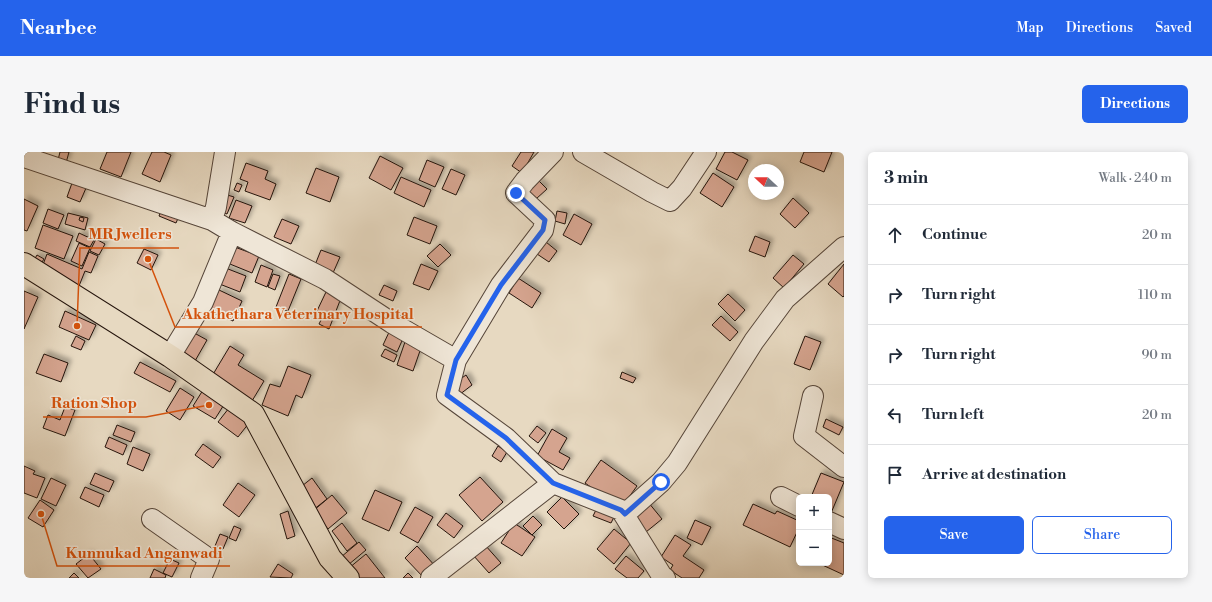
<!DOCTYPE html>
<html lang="en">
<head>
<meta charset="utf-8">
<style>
	:root { --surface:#fff; --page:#f6f6f7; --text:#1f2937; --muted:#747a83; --line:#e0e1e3; --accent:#2563eb }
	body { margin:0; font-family:"Libre Bodoni",serif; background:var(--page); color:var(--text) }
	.controls { position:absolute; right:12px; bottom:12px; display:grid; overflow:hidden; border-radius:6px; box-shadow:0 2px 10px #0003 }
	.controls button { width:36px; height:36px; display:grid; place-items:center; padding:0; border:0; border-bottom:1px solid var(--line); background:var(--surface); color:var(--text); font:20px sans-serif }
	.compass { position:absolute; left:724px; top:12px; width:36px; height:36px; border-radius:50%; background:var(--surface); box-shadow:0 2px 10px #0003; rotate:292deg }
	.stop { position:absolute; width:12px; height:12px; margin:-9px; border:3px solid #2563eb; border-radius:50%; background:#fff }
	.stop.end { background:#2563eb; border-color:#fff; box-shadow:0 1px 4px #0008 }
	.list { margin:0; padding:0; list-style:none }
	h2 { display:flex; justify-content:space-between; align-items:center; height:52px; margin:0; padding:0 16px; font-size:17px }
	h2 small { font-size:13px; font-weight:400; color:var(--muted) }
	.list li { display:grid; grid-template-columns:26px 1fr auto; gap:12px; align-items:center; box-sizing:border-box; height:60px; padding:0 16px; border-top:1px solid var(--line) }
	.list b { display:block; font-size:15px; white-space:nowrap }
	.list em { font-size:13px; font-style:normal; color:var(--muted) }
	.actions { display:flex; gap:8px; padding:12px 16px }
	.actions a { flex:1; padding:9px 0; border:1px solid var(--accent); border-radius:6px; text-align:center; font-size:14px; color:var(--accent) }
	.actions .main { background:var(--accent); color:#fff }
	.icon { flex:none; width:22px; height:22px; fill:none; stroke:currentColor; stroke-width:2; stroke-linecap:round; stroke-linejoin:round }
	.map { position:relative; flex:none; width:820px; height:426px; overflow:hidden; border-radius:6px }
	header { display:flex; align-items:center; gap:24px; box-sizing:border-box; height:56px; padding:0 20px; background:var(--accent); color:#fff }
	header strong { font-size:19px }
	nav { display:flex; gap:22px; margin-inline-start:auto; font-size:14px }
	.intro { display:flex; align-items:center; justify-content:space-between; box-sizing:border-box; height:96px; padding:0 24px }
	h1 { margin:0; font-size:28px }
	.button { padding:10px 18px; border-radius:6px; background:var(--accent); color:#fff; font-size:14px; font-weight:700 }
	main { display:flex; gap:24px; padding:0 24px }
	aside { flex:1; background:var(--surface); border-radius:6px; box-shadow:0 2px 10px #0003 }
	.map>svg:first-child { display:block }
	.building { fill:#d5a48f; stroke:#24140c; filter:url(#shadow) }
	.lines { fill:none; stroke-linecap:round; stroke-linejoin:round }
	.minor-casing { stroke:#554539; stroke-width:22 }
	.major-casing { stroke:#24140c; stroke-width:24 }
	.minor { stroke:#efe6d7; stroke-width:20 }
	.major { stroke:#e7d9c1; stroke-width:22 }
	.route { stroke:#2563eb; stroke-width:5 }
	.leader { fill:none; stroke:#d4520c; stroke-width:1.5 }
	.callout-dot { fill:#d4520c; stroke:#efe6d7; stroke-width:1.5 }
	.callout-label { font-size:15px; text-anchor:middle; font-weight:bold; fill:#d4520c; stroke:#efe6d7; stroke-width:3; stroke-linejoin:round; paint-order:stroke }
</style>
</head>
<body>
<header>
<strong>Nearbee</strong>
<nav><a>Map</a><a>Directions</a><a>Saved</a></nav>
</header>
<div class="intro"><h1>Find us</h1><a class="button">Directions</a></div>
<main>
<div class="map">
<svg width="820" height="426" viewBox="0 0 820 426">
	<defs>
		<filter id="shadow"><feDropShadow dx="3.5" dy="-3.5" stdDeviation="2" flood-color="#0004"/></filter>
	</defs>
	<rect width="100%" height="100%" fill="#e7d9c1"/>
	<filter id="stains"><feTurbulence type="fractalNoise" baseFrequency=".005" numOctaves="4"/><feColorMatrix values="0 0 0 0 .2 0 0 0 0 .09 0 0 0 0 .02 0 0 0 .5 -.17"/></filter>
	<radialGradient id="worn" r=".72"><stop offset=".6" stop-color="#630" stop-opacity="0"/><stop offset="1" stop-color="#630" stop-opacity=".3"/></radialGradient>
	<path class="building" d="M36 0H45L42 11 34 8Z
		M83 0H107L97 25 76 17Z
		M128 0H140L147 3 136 30 118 22Z
		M497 0H510L498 21 488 14Z
		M701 0H708L724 8 713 28 692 17Z
		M780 0H808L800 20 776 10Z
		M356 4 379 16 367 38 345 26Z
		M403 8 420 15 411 35 395 28Z
		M222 11 244 19 241 27 252 32 246 48 221 39 224 30 216 27Z
		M292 16 315 25 306 50 282 41Z
		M427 17 441 23 432 43 418 37Z
		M689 21 710 35 698 55 676 41Z
		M377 25 407 38 400 55 370 41Z
		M515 29 523 37 512 47 505 39Z
		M48 31 62 36 56 50 43 45Z
		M213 31 218 33 215 40 210 38Z
		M200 42 210 45 203 62 193 58Z
		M769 46 785 61 771 76 756 62Z
		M0 47 14 54 3 79 0 78Z
		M212 48 228 54 221 71 205 66Z
		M24 57 40 63 34 77 19 71Z
		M138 57 155 64 152 71 135 64Z
		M533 59 543 61 541 72 531 69Z
		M44 61 64 66 61 78 41 72Z
		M550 62 568 72 557 93 539 83Z
		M56 65 60 66 59 70 55 68Z
		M390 65 413 74 406 92 383 83Z
		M258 67 275 74 267 92 250 85Z
		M19 73 49 84 40 107 11 96Z
		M55 81 70 88 66 95 52 89Z
		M731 84 746 90 741 105 725 99Z
		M72 87 81 92 75 103 66 99Z
		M522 90 533 99 525 110 513 102Z
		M55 91 66 96 58 114 47 109Z
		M416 92 427 103 414 115 403 104Z
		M208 94 235 104 228 121 201 110Z
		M120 97 134 103 127 118 113 111Z
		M297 98 316 105 309 121 291 113Z
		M65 100 74 104 67 121 61 119 55 134 17 118 23 102 58 117Z
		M13 103 20 107 16 113 9 110Z
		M769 103 780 112 760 136 749 126Z
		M397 112 414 119 405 138 389 132Z
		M820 112V144L819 145 804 132Z
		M237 113 249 118 243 135 231 130Z
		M199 115 222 124 216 140 193 131Z
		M249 122 256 124 251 138 244 135Z
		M265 122 277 127 264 159 252 155Z
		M494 126 517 141 508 156 485 141Z
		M360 133 373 139 369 149 355 143Z
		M195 138 218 149 209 169 185 159Z
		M0 139 14 145 0 177Z
		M302 140 317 146 305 177 295 172 299 164 292 161Z
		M704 142 721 158 711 169 694 152Z
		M41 159 72 173 65 188 35 175Z
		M697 164 714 180 706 189 688 173Z
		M367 176 381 182 373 200 359 193Z
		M163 177 183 188 167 216 148 205Z
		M52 184 61 189 57 198 47 194Z
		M781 184 797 190 786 218 770 212Z
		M382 187 398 193 389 219 373 213Z
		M206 194 220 203 214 213 240 229 228 249 188 224Z
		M361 197 373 203 370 210 357 204Z
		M20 202 44 211 37 230 12 221Z
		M116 210 152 229 146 240 110 221Z
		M264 214 287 223 278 246 272 243 264 264 238 253 246 232 256 235Z
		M598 220 612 226 609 231 596 226Z
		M442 223 448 233 435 243 428 233Z
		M156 236 170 245 156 268 142 259Z
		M179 238 201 251 191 267 169 254Z
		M41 255 51 258 41 284 19 276 24 263 36 268Z
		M205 256 225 271 214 285 194 270Z
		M802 267 819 275 815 283 799 275Z
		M93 273 111 280 107 290 89 283Z
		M513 274 522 281 514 291 505 284Z
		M528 277 543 286 535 300 546 306 539 318 513 304Z
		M85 285 103 293 99 303 81 295Z
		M179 292 197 305 189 316 171 303Z
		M474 294 483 300 477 310 468 304Z
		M109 295 126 302 119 319 103 312Z
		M577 308 613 334 597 356 561 331Z
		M0 314 11 319 9 322 21 326 13 346 0 341Z
		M71 321 90 329 85 340 66 332Z
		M797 321 820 330 805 366V345H787Z
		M456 325 479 350 458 369 435 343Z
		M27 326 42 333 32 354 17 347Z
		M288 326 303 347 289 358 273 338Z
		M214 331 231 343 215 365 199 353Z
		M61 335 80 343 75 355 56 346Z
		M351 338 378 350 365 379 338 367Z
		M308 343 323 361 304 377 289 359Z
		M538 345 555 362 540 377 523 360Z
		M16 348 30 358 19 375 4 366Z
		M624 350 638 367 622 380 608 363Z
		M729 352 751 362 753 359 775 369V376L766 395 719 373Z
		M391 355 409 365 394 391 376 381Z
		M572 358 590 365 587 371 569 364Z
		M264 359 271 384 263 387 256 362Z
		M422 361 439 374 430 386 413 373Z
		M509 364 518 373 508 383 499 374Z
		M671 368 687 375 678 393 663 386Z
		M318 371 333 391 323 399 308 379Z
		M490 371 511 385 498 404 477 391Z
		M210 374 217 377 212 389 205 386Z
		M590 377 607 391 590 412 573 397Z
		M196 382 204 385 199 397 191 394Z
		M651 383 667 393 659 404 680 418 675 426H658L646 418 649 413 637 405Z
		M805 385 820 391V423L794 411H805Z
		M335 390 342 398 324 413 317 405Z
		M461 393 477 411 465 421 449 403Z
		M393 394 412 415 400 426 381 406Z
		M65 402 77 417 64 426 52 412Z
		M342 402 361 426H333L325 416Z
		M602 404 620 419 614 426H603L591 417Z
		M146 407 155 411 148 425 139 421Z
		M254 412 269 422 267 426 246 425Z
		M130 417 142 423 141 426H126Z
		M50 421 55 426H45Z
		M384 421 389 426H379Z"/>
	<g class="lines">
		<g class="minor-casing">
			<path id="minor" d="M559 0 628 40 646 49 658 36 682 0
				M0 5 188 68
				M208 80 301 127 368 171 432 208
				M146 204 179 150 208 80 188 68 192 55 201 0
				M789 244 780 284 820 315
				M529 331 482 286 423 243 432 208 477 133 519 78 521 68 492 41 501 29 529 0
				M757 345 775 354
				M601 362 637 330 653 311 730 189 761 147 820 95
				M128 367 185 407 177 426
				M805 370 820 377
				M407 426 529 331 597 358 638 424 641 426"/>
		</g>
		<g class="major-casing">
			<path id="major" d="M0 112 146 204 229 262 306 406 324 426"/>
		</g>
		<use href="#minor" class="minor"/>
		<use href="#major" class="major"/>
	</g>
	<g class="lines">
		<path class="route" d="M492 41 521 68 519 78 477 133 432 208 423 243 482 286 529 331 597 358 601 362 637 330"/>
	</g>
	<path class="leader" d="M53 174L56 96H155M124 107L151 175H398M185 253L122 265H19M17 362L33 414H206"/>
	<g class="callout-dot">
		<circle cx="53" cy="174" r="4"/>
		<circle cx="124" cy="107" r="4"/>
		<circle cx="185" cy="253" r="4"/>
		<circle cx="17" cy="362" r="4"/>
	</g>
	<g class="callout-label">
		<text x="106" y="87">MR Jwellers</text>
		<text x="274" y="167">Akathethara Veterinary Hospital</text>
		<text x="70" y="256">Ration Shop</text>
		<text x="120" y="406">Kunnukad Anganwadi</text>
	</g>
	<rect width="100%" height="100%" filter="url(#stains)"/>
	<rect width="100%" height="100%" fill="url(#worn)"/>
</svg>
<div class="controls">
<button>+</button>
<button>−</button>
</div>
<svg class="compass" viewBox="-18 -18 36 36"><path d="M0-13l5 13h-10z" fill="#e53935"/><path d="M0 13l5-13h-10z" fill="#747a83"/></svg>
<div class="stop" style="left:637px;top:330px"></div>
<div class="stop end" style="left:492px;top:41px"></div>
</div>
<aside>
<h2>3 min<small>Walk · 240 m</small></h2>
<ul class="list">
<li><svg class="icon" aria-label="ahead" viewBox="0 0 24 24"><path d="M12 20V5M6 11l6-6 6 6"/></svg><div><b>Continue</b></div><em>20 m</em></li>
<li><svg class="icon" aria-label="right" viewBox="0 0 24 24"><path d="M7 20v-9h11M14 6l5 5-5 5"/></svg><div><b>Turn right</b></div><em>110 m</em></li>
<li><svg class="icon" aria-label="right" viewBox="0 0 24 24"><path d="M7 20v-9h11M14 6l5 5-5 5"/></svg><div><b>Turn right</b></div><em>90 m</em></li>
<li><svg class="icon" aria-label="left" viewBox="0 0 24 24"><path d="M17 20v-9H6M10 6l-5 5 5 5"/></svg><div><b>Turn left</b></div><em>20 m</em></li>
<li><svg class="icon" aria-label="arrive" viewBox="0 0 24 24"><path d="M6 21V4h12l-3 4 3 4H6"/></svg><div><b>Arrive at destination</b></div></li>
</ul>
<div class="actions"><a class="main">Save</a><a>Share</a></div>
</aside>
</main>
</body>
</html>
